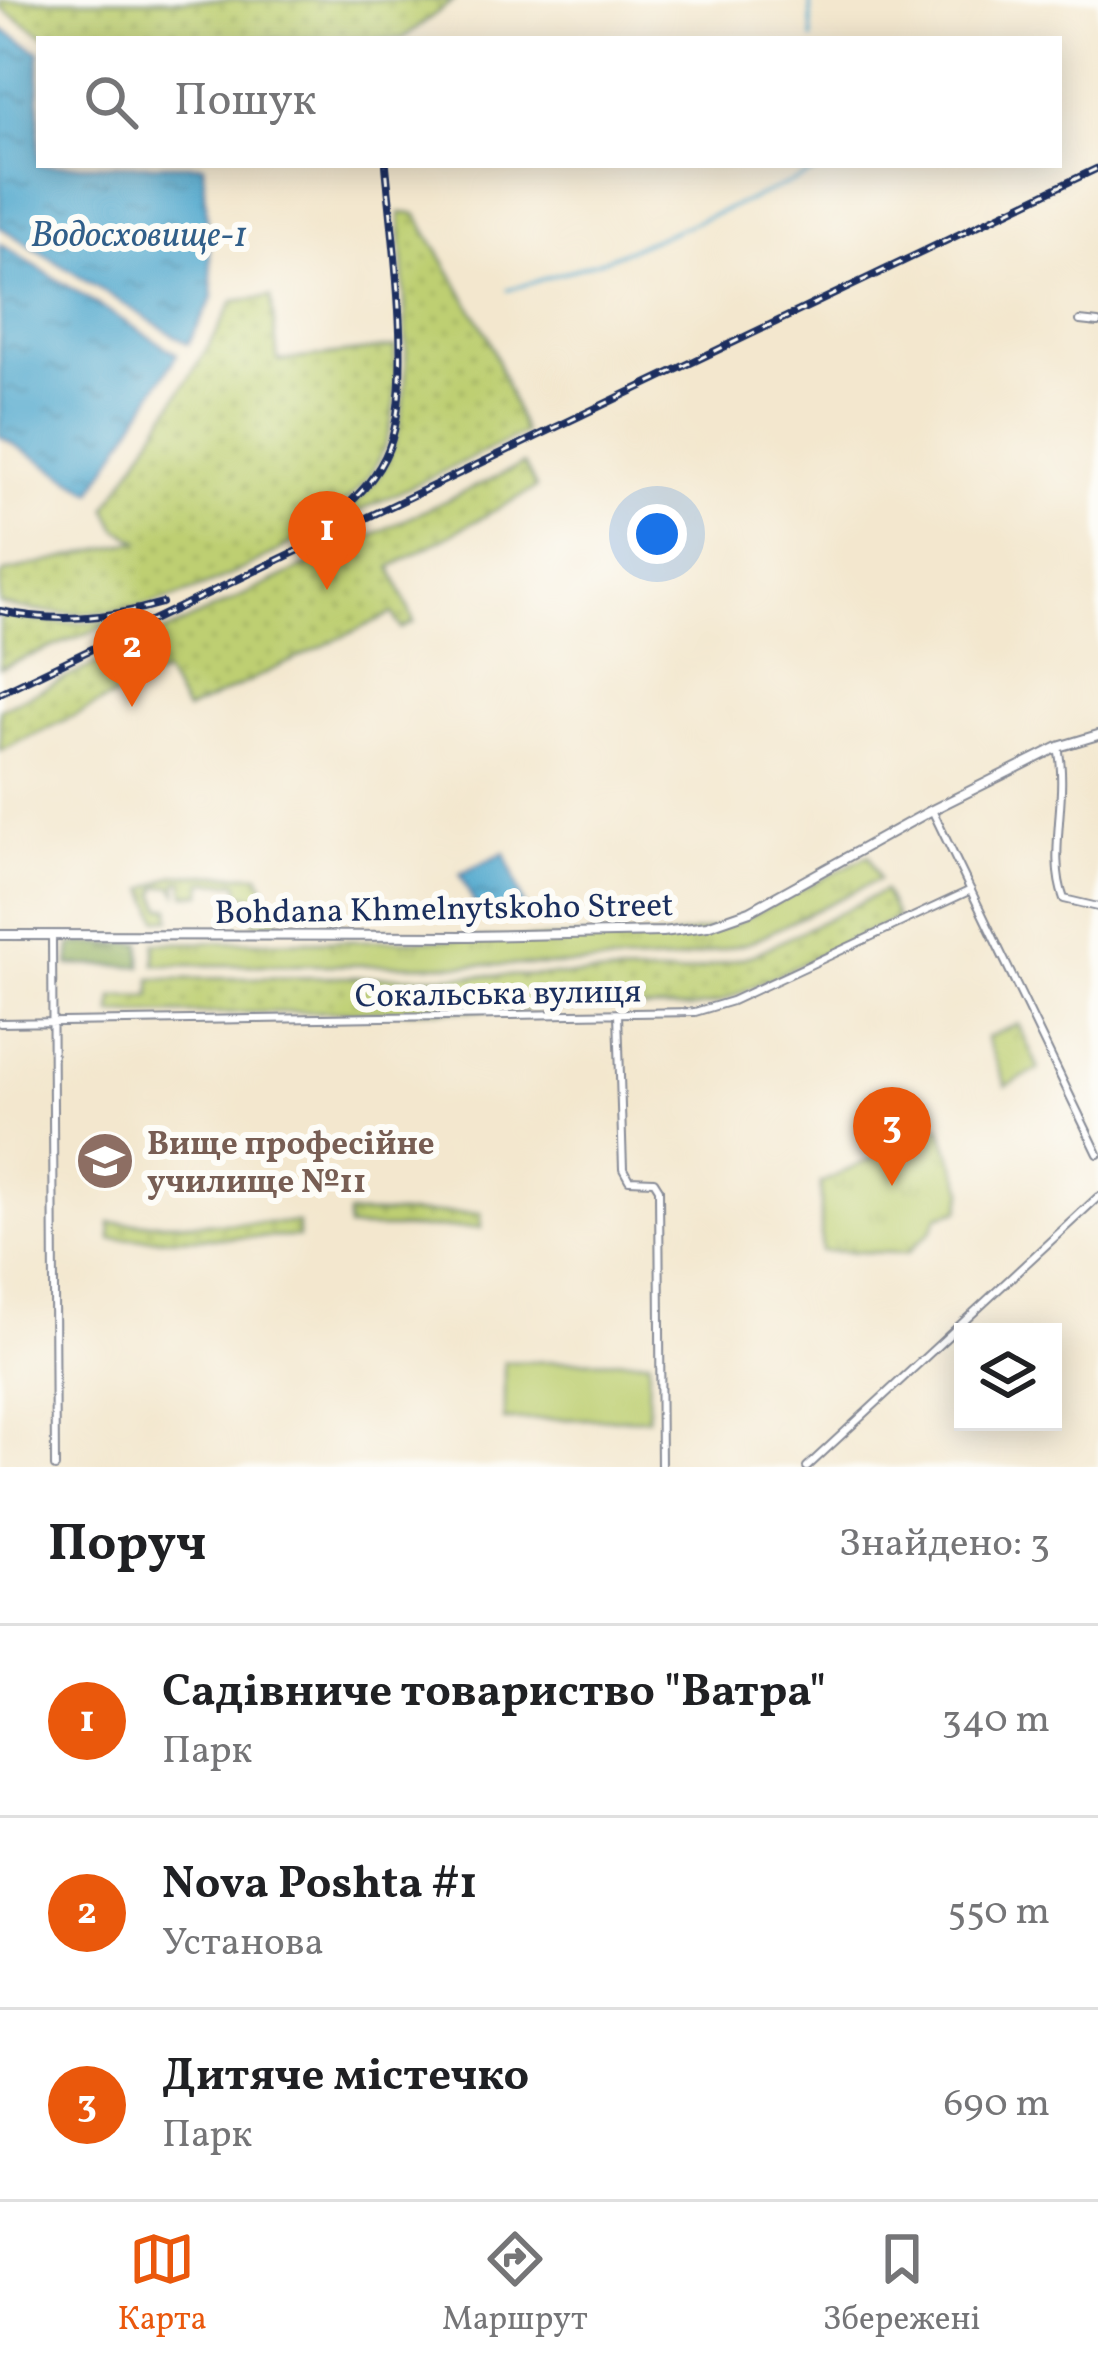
<!DOCTYPE html>
<html lang="uk">
<head>
<meta charset="utf-8">
<style>
	:root { --surface:#fff; --page:#f6f6f6; --text:#202124; --muted:#757577; --line:#e0e0e0; --accent:#ea580c }
	body { margin:0; font-family:Vollkorn,serif; background:var(--page); color:var(--text) }
	.controls { position:absolute; right:36px; bottom:36px; display:grid; overflow:hidden; border-radius:0px; box-shadow:0 6px 30px #0003 }
	.controls button { width:108px; height:108px; display:grid; place-items:center; padding:0; border:0; border-bottom:3px solid var(--line); background:var(--surface); color:var(--text); font:60px sans-serif }
	.you { position:absolute; left:657px; top:534px; width:42px; height:42px; margin:-30px; border:9px solid #fff; border-radius:50%; background:#1a73e8; box-shadow:0 0 0 18px #1a73e833 }
	.badge { display:grid; place-items:center; width:78px; height:78px; border-radius:50%; background:var(--accent); color:#fff; font-size:39px; font-weight:700 }
	.pin { position:absolute; translate:-50% -99px; filter:drop-shadow(0 3px 6px #0008) }
	.pin::after { content:''; position:absolute; top:63px; width:42px; height:36px; background:inherit; clip-path:polygon(0 0,100% 0,50% 100%) }
	.list { margin:0; padding:0; list-style:none }
	h2 { display:flex; justify-content:space-between; align-items:center; height:156px; margin:0; padding:0 48px; font-size:51px }
	h2 small { font-size:39px; font-weight:400; color:var(--muted) }
	.list li { display:grid; grid-template-columns:78px 1fr auto; gap:36px; align-items:center; box-sizing:border-box; height:192px; padding:0 48px; border-top:3px solid var(--line) }
	.list b { display:block; font-size:45px; white-space:nowrap }
	.list p { margin:0; font-size:39px; white-space:nowrap; color:var(--muted) }
	.list em { font-size:39px; font-style:normal; color:var(--muted) }
	.icon { flex:none; width:66px; height:66px; fill:none; stroke:currentColor; stroke-width:2; stroke-linecap:round; stroke-linejoin:round }
	.map { position:relative; flex:none; width:1098px; height:1467px; overflow:hidden }
	.search { position:absolute; background:var(--surface); box-shadow:0 6px 30px #0003; left:36px; right:36px; top:36px; height:132px; display:flex; align-items:center; gap:30px; box-sizing:border-box; padding:0 42px; border-radius:0px; color:var(--muted); font-size:45px }
	.sheet { height:732px; background:var(--surface) }
	nav { display:flex; justify-content:space-around; align-items:center; box-sizing:border-box; height:168px; border-top:3px solid var(--line); background:var(--surface); font-size:33px; color:var(--muted) }
	nav a { display:grid; justify-items:center; gap:6px }
	nav .on { color:var(--accent) }
	.map>svg:first-child { display:block }
	.grass { fill:url(#grass-dots); stroke:#6c7f68; stroke-width:3 }
	.forest { fill:url(#forest-firs); stroke:#587061; stroke-width:3 }
	.park { fill:url(#park-tufts); stroke:#6c7f68; stroke-width:3 }
	.pitch { fill:#becf72; stroke:#6c7f68; stroke-width:3 }
	.water { fill:url(#water-ripples); stroke:#366c96; stroke-width:3 }
	.lines { fill:none; stroke-linecap:round; stroke-linejoin:round }
	.stream { stroke:#51a8cd; stroke-width:3 }
	.street-casing { stroke:#878b96; stroke-width:10 }
	.secondary-casing { stroke:#878b96; stroke-width:12 }
	.street { stroke:#fff; stroke-width:6 }
	.secondary { stroke:#fff; stroke-width:8 }
	.rail-casing { stroke:#1b2f5e; stroke-width:8 }
	.rail { stroke:#fdfcf7; stroke-width:3; stroke-dasharray:9; stroke-linecap:butt }
	.labels { text-anchor:middle; stroke-width:12; stroke-linejoin:round; paint-order:stroke }
	.street-label { font-size:33px; fill:#1b2f5e; stroke:#fdfcf7 }
	.education-label { font-size:33px; font-weight:bold; fill:#785e54; stroke:#fdfcf7; text-anchor:start }
	.water-label { font-size:36px; font-style:italic; fill:#315f8a; stroke:#fdfcf7 }
</style>
</head>
<body>
<div class="map">
<svg width="1098" height="1467" viewBox="0 0 1098 1467">
	<defs>
		<pattern id="grass-dots" width="8" height="8" patternUnits="userSpaceOnUse" patternTransform="scale(3)"><rect width="8" height="8" fill="#becf72"/><path d="M2 2h.1M6 6h.1" fill="none" stroke="#a3b265" stroke-width="1.8" stroke-linecap="round"/></pattern>
		<pattern id="forest-firs" width="22" height="20" patternUnits="userSpaceOnUse" patternTransform="scale(3)"><rect width="22" height="20" fill="#96b264"/><path d="M5 1l3.5 6h-7zM16 11l3.5 6h-7z" fill="#7a9156"/></pattern>
		<pattern id="park-tufts" width="24" height="20" patternUnits="userSpaceOnUse" patternTransform="scale(3)"><rect width="24" height="20" fill="#becf72"/><path d="M3 7l-1-3M5 7V3M7 7l1-3M15 17l-1-3M17 17v-4M19 17l1-3" fill="none" stroke="#a3b265"/></pattern>
		<pattern id="water-ripples" width="26" height="14" patternUnits="userSpaceOnUse" patternTransform="scale(3)"><rect width="26" height="14" fill="#51a8cd"/><path d="M2 4q2-2 4 0t4 0M15 11q2-2 4 0t4 0" fill="none" stroke="#4289aa"/></pattern>
	</defs>
	<rect width="100%" height="100%" fill="#fdfcf7"/>
	<filter id="ink" filterUnits="userSpaceOnUse"><feTurbulence type="fractalNoise" baseFrequency=".00833" numOctaves="2"/><feDisplacementMap in="SourceGraphic" scale="24" xChannelSelector="R" yChannelSelector="G"/><feConvolveMatrix kernelMatrix="1 2 1 2 8 2 1 2 1" color-interpolation-filters="sRGB"/></filter>
	<filter id="wash" filterUnits="userSpaceOnUse"><feTurbulence type="fractalNoise" baseFrequency=".004" numOctaves="4" result="noise"/><feDisplacementMap in="SourceGraphic" scale="48" xChannelSelector="R" yChannelSelector="G"/><feGaussianBlur stdDeviation="2.7" result="paint"/><feColorMatrix in="noise" values="0 0 0 0 0 0 0 0 0 0 0 0 0 0 0 0 0 1.4 0 .05"/><feComposite in="paint" operator="in"/></filter>
	<g filter="url(#wash)">
		<rect width="100%" height="100%" fill="#f3e7ce"/>
		<path class="grass" d="M0 0H454L402 39H50L0 8Z
			M400 213 416 214 488 336 524 433 334 523C353 507 373 488 385 466 420 402 402 286 400 213Z
			M271 297 278 361 395 347C396 384 397 421 381 455 347 531 206 594 128 609 84 616 43 615 0 604V578L5 572 139 541 117 529 107 508 215 336 233 301Z
			M524 464 536 488 391 567 414 622 401 629 393 613 186 711 164 673 0 751V709Z
			M0 614C43 625 80 624 123 619L0 668Z
			M175 875H259L279 923H254L253 912 263 910 260 897 240 895 238 883 203 882 202 894H185L183 881 177 882V893L172 886 158 887 156 894 162 908H170L171 919 158 920 146 889Z
			M884 891 897 918 718 1003 691 1008 112 1014 113 997 151 996V979L682 974 753 955Z
			M481 1213V1228H348V1214Z
			M110 1223H298V1237L111 1239Z"/>
		<path class="forest" d="M141 943V966L69 965 71 944Z"/>
		<path class="park" d="M869 855 879 879 748 943 672 961 551 965H155V943L671 937 734 924Z
			M1018 1024 1039 1069 1006 1086 986 1038Z
			M940 1126 964 1190 960 1210 938 1216 931 1231 907 1253 821 1251V1183Z"/>
		<path class="pitch" d="M649 1360 648 1418 504 1420V1362Z"/>
		<path class="water" d="M0 28 39 52V165H203L213 298 188 344 0 227Z
			M0 244 177 354 92 492 0 436Z
			M505 853 527 915H480L460 874Z"/>
		<g class="lines">
			<path class="stream" d="M810 0 812 39
				M508 290 601 261 824 169V165"/>
		</g>
	</g>
	<g filter="url(#ink)">
		<g class="lines">
			<g class="street-casing">
				<path id="street" d="M1080 321 1098 323
					M1058 747C1069 797 1047 854 1064 899L1098 907
					M932 810 1098 1154
					M52 935 55 1467
					M618 1014 623 1169 629 1180 654 1181 659 1189 661 1467
					M0 1023 695 1012 732 1001 971 890
					M807 1467 1098 1197"/>
			</g>
			<g class="secondary-casing">
				<path id="secondary" d="M0 935 469 936 663 932 707 926 750 911 932 810 1058 747 1098 735"/>
			</g>
			<use href="#street" class="street"/>
			<use href="#secondary" class="secondary"/>
			<g class="rail-casing">
				<path id="rail" d="M316 530C343 511 370 488 385 457 416 397 392 237 386 165
					M0 611C56 623 107 619 162 603
					M0 693 1098 168"/>
			</g>
			<use href="#rail" class="rail"/>
		</g>
	</g>
	<defs>
		<g id="university-disc" transform="scale(3)"><circle r="9.5" fill="#8d6e63" stroke="#fdfcf7"/><path d="M0-5L7-2L0 1L-7-2ZM-4 1L0 2.5L4 1V4Q0 6-4 4Z" fill="#fff"/></g>
	</defs>
	<g fill-rule="evenodd">
		<use href="#university-disc" x="105" y="1161"/>
	</g>
	<g class="labels">
		<g class="street-label">
			<text transform="translate(444 907) rotate(-1)" y="12">Bohdana Khmelnytskoho Street</text>
			<text transform="translate(498 992) rotate(-1)" y="12">Сокальська вулиця</text>
		</g>
		<g class="education-label">
			<text x="147" y="1154">Вище професійне<tspan x="147" dy="38">училище №11</tspan></text>
		</g>
		<g class="water-label">
			<text x="139" y="246">Водосховище-1</text>
		</g>
	</g>
</svg>
<div class="controls">
<button><svg class="icon" aria-label="layers" viewBox="0 0 24 24"><path d="M12 4l9 5-9 5-9-5zM3 14l9 5 9-5"/></svg></button>
</div>
<div class="you"></div>
<div class="pin badge" style="left:327px;top:590px">1</div>
<div class="pin badge" style="left:132px;top:707px">2</div>
<div class="pin badge" style="left:892px;top:1186px">3</div>
<div class="search"><svg class="icon" aria-label="search" viewBox="0 0 24 24"><circle cx="10" cy="10" r="6"/><path d="M15 15l6 6"/></svg>Пошук</div>
</div>
<section class="sheet">
<h2>Поруч<small>Знайдено: 3</small></h2>
<ul class="list">
<li><span class="badge">1</span><div><b>Садівниче товариство &quot;Ватра&quot;</b><p>Парк</p></div><em>340 m</em></li>
<li><span class="badge">2</span><div><b>Nova Poshta #1</b><p>Установа</p></div><em>550 m</em></li>
<li><span class="badge">3</span><div><b>Дитяче містечко</b><p>Парк</p></div><em>690 m</em></li>
</ul>
</section>
<nav>
<a class="on"><svg class="icon" aria-label="map" viewBox="0 0 24 24"><path d="M3 6l6-2 6 2 6-2v14l-6 2-6-2-6 2zM9 4v14M15 6v14"/></svg>Карта</a>
<a><svg class="icon" aria-label="directions" viewBox="0 0 24 24"><path d="M12 3l9 9-9 9-9-9zM9 14v-3h6M13 9l2 2-2 2"/></svg>Маршрут</a>
<a><svg class="icon" aria-label="saved" viewBox="0 0 24 24"><path d="M7 4h10v16l-5-4-5 4z"/></svg>Збережені</a>
</nav>
</body>
</html>
